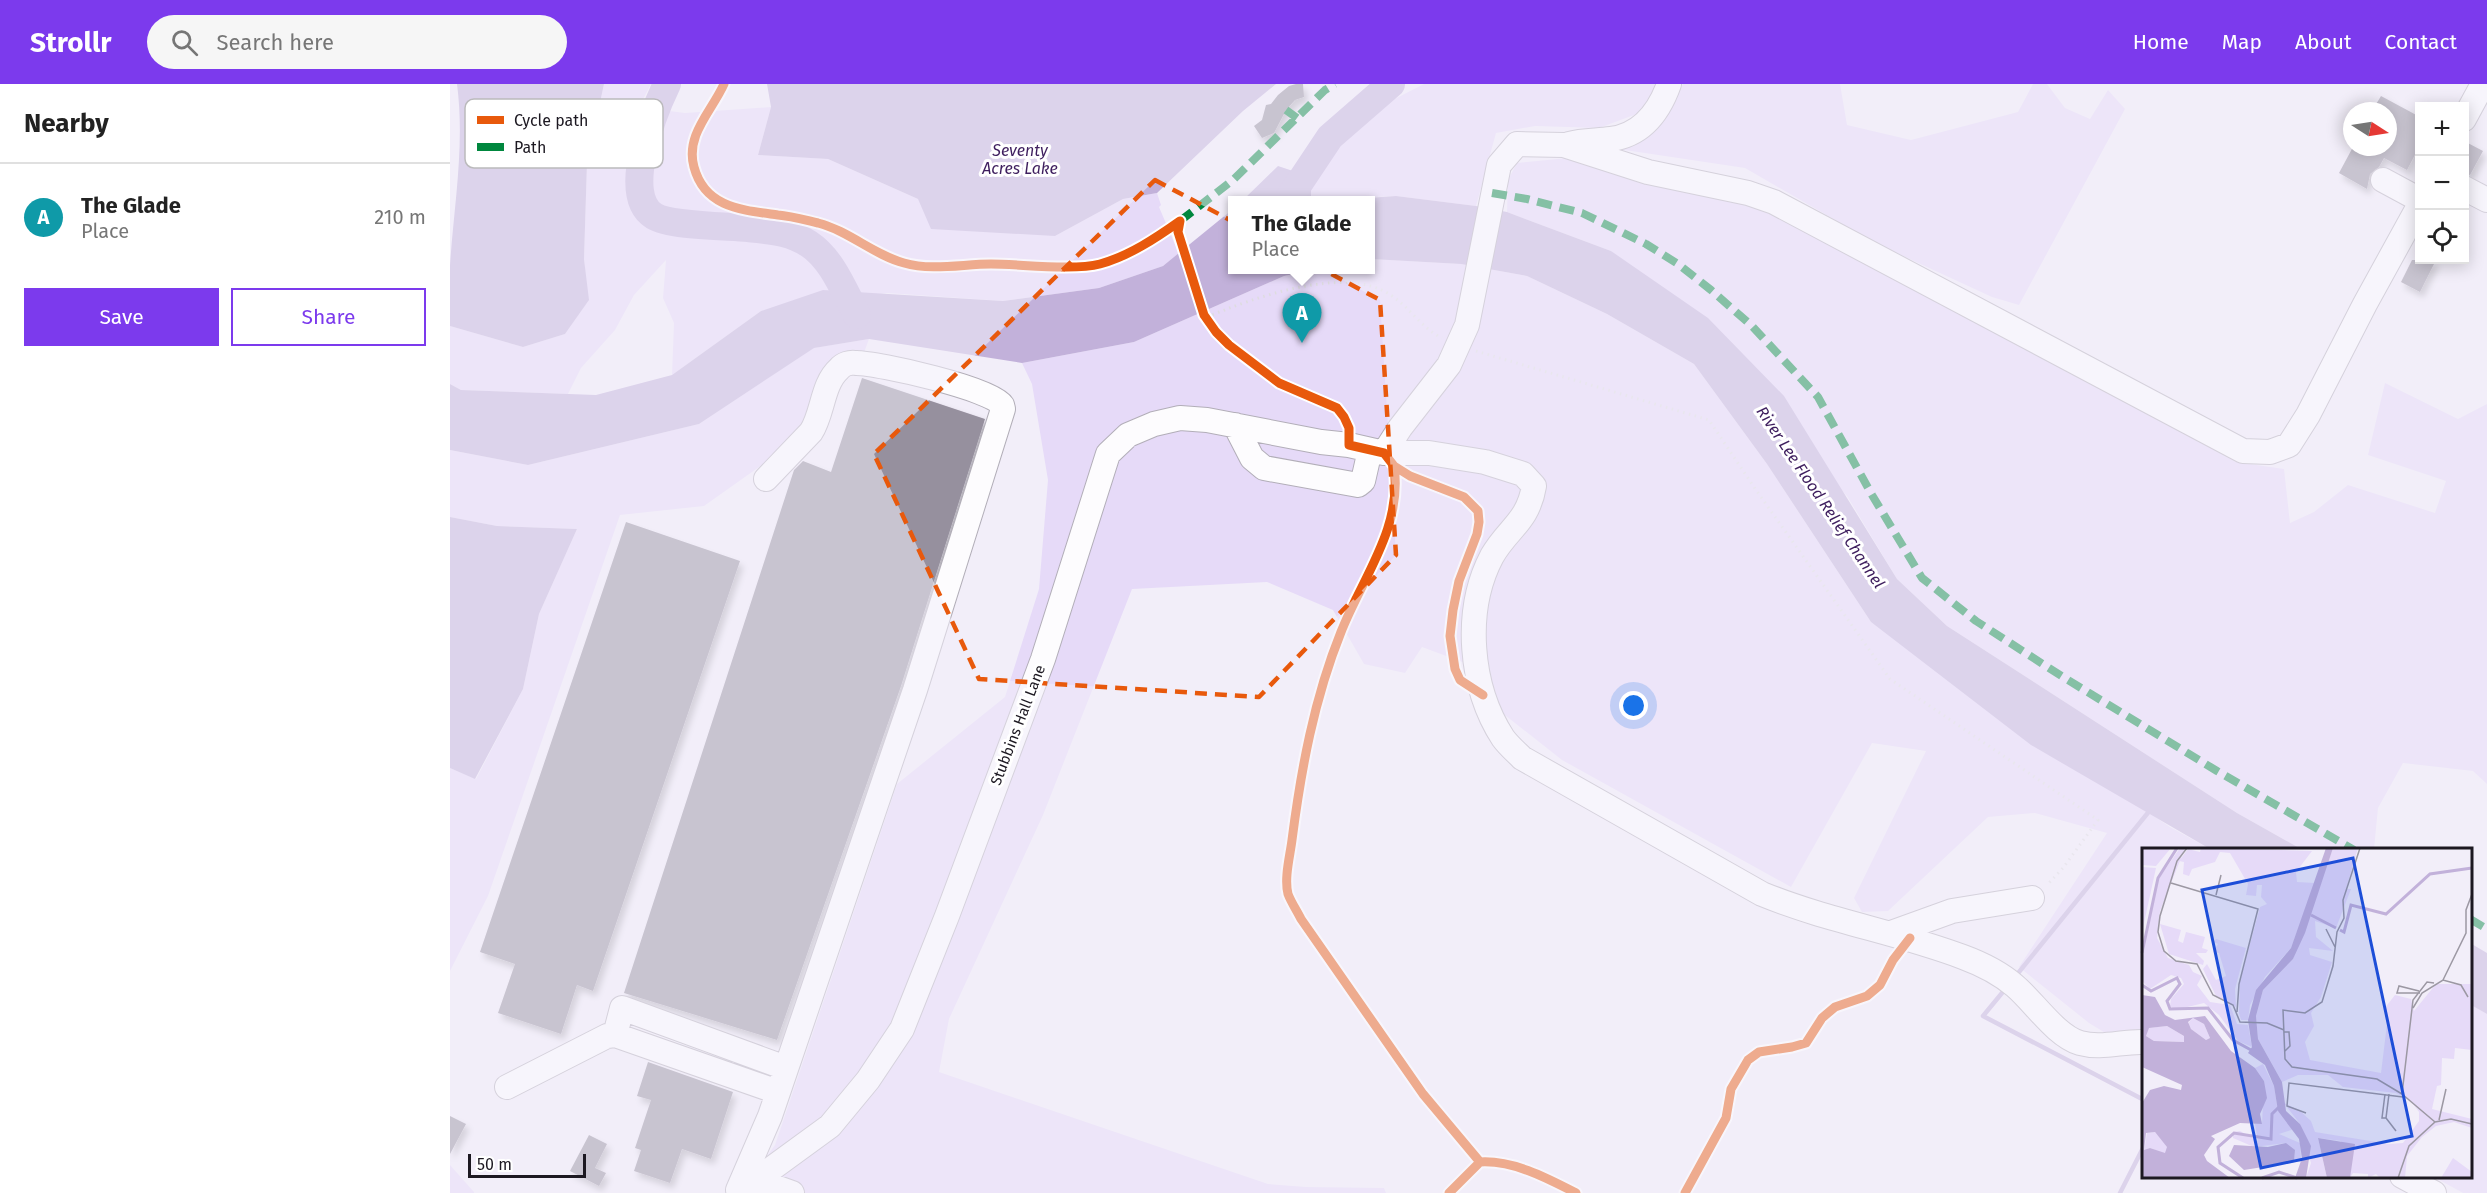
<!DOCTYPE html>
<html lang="en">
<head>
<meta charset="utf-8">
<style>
	:root { --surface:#fff; --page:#f6f6f6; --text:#222; --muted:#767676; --line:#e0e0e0; --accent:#7c3aed }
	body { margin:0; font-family:"Fira Sans",sans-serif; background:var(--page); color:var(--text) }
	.controls { position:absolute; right:18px; top:18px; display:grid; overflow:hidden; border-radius:0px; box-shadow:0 3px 15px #0003 }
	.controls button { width:54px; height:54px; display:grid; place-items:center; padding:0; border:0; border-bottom:2px solid var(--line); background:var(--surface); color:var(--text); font:30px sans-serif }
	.compass { position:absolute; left:1893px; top:18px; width:54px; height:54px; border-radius:50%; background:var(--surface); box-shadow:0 3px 15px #0003; rotate:102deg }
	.scale { position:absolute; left:18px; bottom:15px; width:118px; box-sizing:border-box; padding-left:6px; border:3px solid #1c1821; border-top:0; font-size:16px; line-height:21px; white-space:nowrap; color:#1c1821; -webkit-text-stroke:4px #fff; paint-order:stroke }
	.you { position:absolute; left:1184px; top:622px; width:21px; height:21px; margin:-15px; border:4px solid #fff; border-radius:50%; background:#1a73e8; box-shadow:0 0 0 9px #1a73e833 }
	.badge { display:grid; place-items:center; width:39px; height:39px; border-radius:50%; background:var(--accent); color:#fff; font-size:20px; font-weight:700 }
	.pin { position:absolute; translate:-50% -50px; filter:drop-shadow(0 2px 3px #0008) }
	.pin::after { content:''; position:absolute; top:32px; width:21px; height:18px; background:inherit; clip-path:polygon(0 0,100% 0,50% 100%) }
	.popup { position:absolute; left:778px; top:112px; width:147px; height:78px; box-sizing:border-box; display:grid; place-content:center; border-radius:0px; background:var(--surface); filter:drop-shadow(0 2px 4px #0005); font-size:20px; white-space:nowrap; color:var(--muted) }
	.popup b { font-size:22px; color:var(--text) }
	.popup::after { content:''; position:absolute; left:50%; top:100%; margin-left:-12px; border:12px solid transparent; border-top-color:var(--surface) }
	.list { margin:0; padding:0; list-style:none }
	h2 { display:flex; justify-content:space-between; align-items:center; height:78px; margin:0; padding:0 24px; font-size:26px }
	h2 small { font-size:20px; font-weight:400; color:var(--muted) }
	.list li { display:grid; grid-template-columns:39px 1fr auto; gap:18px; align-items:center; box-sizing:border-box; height:108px; padding:0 24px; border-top:2px solid var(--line) }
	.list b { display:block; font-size:22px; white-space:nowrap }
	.list p { margin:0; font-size:20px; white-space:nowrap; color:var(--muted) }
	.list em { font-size:20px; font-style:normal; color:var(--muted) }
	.actions { display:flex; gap:12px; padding:18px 24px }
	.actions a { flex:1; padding:14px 0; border:2px solid var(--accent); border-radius:0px; text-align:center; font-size:21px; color:var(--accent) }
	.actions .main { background:var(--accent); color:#fff }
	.icon { flex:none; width:33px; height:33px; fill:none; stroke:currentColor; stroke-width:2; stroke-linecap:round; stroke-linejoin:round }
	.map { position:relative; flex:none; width:2037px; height:1109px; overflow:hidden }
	header { display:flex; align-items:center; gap:36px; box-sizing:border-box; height:84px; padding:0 30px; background:var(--accent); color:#fff }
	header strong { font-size:28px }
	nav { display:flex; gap:33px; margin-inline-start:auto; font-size:21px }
	.search { width:420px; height:54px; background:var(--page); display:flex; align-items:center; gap:15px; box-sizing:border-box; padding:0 21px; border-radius:33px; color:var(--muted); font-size:22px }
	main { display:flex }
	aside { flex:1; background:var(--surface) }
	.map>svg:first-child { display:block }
	.green { fill:#e6daf8 }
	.water { fill:#c2b1da }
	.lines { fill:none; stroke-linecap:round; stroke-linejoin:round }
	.stream { stroke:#c2b1da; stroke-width:4.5 }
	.river { stroke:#c2b1da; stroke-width:28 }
	.building { fill:#96909e; filter:url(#shadow) }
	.minor-casing { stroke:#b2aeb8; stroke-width:26 }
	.path { stroke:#dedce0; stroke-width:3; stroke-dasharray:1.5 4.5; stroke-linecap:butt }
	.minor { stroke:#fdfcfe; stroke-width:24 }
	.quiet { stroke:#00873e; stroke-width:8; stroke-dasharray:15 8; stroke-linecap:butt }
	.cycleway-casing { stroke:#fff; stroke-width:13 }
	.cycleway { stroke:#e8590c; stroke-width:9 }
	.marked { fill:none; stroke:#e8590c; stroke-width:4.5; stroke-dasharray:12 8; stroke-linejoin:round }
	.labels { text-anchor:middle; stroke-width:6; stroke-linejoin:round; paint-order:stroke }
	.street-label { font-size:15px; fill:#1c1821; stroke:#fff }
	.water-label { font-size:16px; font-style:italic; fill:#3e1e5e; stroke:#fff }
	.inset-river { fill:none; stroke:#c2b1da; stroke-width:3 }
	.inset-road { fill:none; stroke:#9c98a3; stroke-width:1.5 }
	.view { fill:#1d4ed8; fill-opacity:0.15; stroke:#1d4ed8; stroke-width:3 }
	.inset-edge { fill:none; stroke:#1c1821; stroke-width:3 }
	.key { fill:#fff; stroke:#bbbabc; stroke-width:1.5 }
	.key-label { font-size:16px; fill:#1c1821 }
</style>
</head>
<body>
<header>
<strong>Strollr</strong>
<div class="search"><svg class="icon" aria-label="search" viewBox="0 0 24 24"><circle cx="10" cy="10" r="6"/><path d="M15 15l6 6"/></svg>Search here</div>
<nav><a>Home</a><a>Map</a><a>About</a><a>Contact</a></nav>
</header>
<main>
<aside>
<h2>Nearby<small></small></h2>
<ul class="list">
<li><span class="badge" style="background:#0f9aa8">A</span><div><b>The Glade</b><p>Place</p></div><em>210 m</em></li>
</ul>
<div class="actions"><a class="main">Save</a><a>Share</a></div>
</aside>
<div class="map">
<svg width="2037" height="1109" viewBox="0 0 2037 1109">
	<defs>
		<filter id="shadow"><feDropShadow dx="3.5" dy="5.5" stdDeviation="3" flood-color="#0004"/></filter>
	</defs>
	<rect width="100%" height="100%" fill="#f2eef9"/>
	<path class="green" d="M154 0H201L189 23 235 29 321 23 308 71 378 75 468 115 605 152 673 115 707 109 711 121 709 123 729 170 713 182 649 204 553 217 437 209 311 227 222 291 224 239 213 214 216 176 184 211 165 246 131 284 118 310 11 306 0 300V242L73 263 115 250 138 217 134 175 137 79Z
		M974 0H1207L1192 28 1149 44 1085 42 1046 49 1026 122 946 112 861 116V94L925 25Z
		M1233 0H1390L1397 41 1461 56 1568 28 1583 0H1597L1615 24 1640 35 1658 6 1675 25 1569 221 1542 213 1425 159 1295 84 1168 65 1215 36Z
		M1118 74 1215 98 1343 135 1497 217 1786 378 1834 385 1840 439 1864 428 1898 401 1985 429 1996 397 1918 371 1935 299 2008 335 2037 320V700L2023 687 1953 679 1928 724 1924 765H1851L1787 729 1497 542 1447 495 1397 412 1161 167 1057 128 1058 96 1067 79Z
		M921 175 1011 180 1077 192 1157 230 1244 280 1317 380 1421 538 1720 743 1760 765 1694 766 1693 972 1639 939 1569 883 1657 749 1585 729 1538 733 1438 827 1412 828 1404 814 1476 667 1422 659 1341 803 1112 676 1051 628 1015 579 972 563 955 589 914 580 883 526 817 498 682 505 593 731 499 935 489 988 818 1100 856 1103 934 1104 936 1109H290L325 1061 447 700 555 613 589 505 598 396 582 300 572 279 684 258 834 192 861 186H921Z
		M419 255 412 274 350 354 254 422 170 431 38 812 0 887V684L26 695 73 605 89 530 127 445 47 442 0 433V366L78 381 249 340 363 264Z
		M2021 921 2037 930V1109H2013L1984 1093 2020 1092Z
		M0 1081 24 1108V1109H0Z"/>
	<path class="water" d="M7 0H154L137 79 134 175 139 216 115 250 73 263 0 242C0 222 0 201 0 181 4 121 15 61 7 0Z
		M317 0H826L793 27 707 109 673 115 605 152 481 145 468 115 378 75 308 71 321 23Z
		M828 82 861 93V116H793Z
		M946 112 1026 122 1057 128 1161 167 1258 234 1334 312 1447 495 1497 542 1787 729 1851 765H1760L1581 661 1421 538 1317 380 1244 280 1157 230 1077 192 1011 180 921 175V116H889Z
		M783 125V186H861L834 192 684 258 572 279 419 255 364 264 249 340 78 381 0 366V300L11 306 146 311 222 291 311 227 373 206 553 217 649 204 713 182Z
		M0 433 47 442 127 445 89 530 73 605 25 695 0 684Z
		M2020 859 2037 869V930L2021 921Z"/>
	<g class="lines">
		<path class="stream" d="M1569 888 1701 725
			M1552 909 1533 932 1694 1016
			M1670 1109 1694 1062"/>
		<path class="river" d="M217 0C204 27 170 111 204 132 220 142 276 142 298 144 322 147 338 147 359 160 382 175 394 207 407 231
			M838 116 880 53 941 0"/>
	</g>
	<path class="building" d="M846 0H853L854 13 845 16 836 26 824 49 812 54 804 42 812 36 816 21 821 20 828 11 839 2Z
		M1931 12 1970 33V61L1957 86 1934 74 1929 83 1920 90 1917 105 1889 89 1903 63H1938V27H1922Z
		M2014 57 2033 67 2020 91 2014 90Z
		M1962 176H1986L1970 208 1951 198Z
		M412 294 535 335 451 602 327 956 174 909 344 386 353 377 381 388Z
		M176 438 290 477 143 907 127 901 111 950 48 929 65 880 30 868Z
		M198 978 283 1008 261 1075 232 1065 220 1099 184 1087 191 1066 185 1064 201 1016 187 1012Z
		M0 1032 16 1040 0 1070Z
		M139 1051 157 1060 145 1084 156 1089 149 1102 120 1087Z"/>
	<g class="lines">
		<g class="minor-casing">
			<path id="minor" d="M2014 35 2033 0
				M1119 60C1133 56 1146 57 1161 55 1192 51 1209 28 1219 0
				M1933 96 1970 116
				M2014 104 2037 116
				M785 341 802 374 814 384 908 401 913 397 920 366
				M934 369 950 344 999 281 1017 241 1049 81 1067 60 1114 61 1198 88 1298 109 1324 118 1793 367 1820 368 1839 361 1858 331 1915 220 1970 120
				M1441 849 1502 827 1582 814
				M165 951 172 924 336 984
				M57 1003 157 952 165 951 328 1008
				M1952 1092 1984 1109
				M306 1096 380 1042 418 996 452 945 497 832 593 575 658 370 678 351 704 340 730 334 757 336 871 358 899 361 934 369H979L1035 378 1073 390 1084 402C1078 438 1058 444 1042 472 1013 527 1020 603 1053 654 1058 661 1066 668 1072 674L1312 810C1378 837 1447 848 1513 873 1532 880 1550 889 1565 902 1584 918 1606 952 1630 959 1652 965 1672 957 1694 958
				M295 1102 306 1096 342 1109
				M288 1106 320 1032 465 606 553 325 552 321C543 305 428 279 406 279 400 278 393 280 389 285 372 300 373 330 361 348L316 395"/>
		</g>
		<path class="path" d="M757 233C803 214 893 181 939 210 959 222 971 244 992 254
			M1026 267 1259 336 1306 406 1440 595 1648 736 1613 784 1597 801"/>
		<use href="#minor" class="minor"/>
		<path class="quiet" d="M836 26 847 34
			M1042 109 1077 115 1132 129 1196 160 1228 180 1261 206 1302 242 1368 313 1422 411 1472 494 1526 537 1613 593 1767 687 1904 766
			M730 137 783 96 875 6 885 0
			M2020 835 2037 845"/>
		<g class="cycleway-casing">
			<path id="cycleway" d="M274 0C262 27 235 51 244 83 255 124 292 126 328 131 341 132 355 136 368 139 399 147 424 171 454 179 482 187 513 180 541 180 570 180 623 187 650 180 679 172 706 154 730 137
				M730 137 728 148 754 231 766 248 779 261 829 299 887 324 894 333 899 344V361L934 369 944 382 960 392 1014 413 1028 427 1029 438 1027 450 1009 497 1003 526 1000 552 1005 585 1010 596 1033 611
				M944 382C953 444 912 494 891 548 864 615 851 686 842 756 840 772 834 794 838 810 841 818 847 827 851 835L973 1010 1030 1078
				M999 1109 1030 1078C1063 1076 1097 1094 1126 1109
				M1235 1109 1276 1034 1281 1005 1298 976 1309 968 1342 963 1356 959 1372 934 1385 923 1417 912 1430 901 1443 876 1460 854"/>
		</g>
		<use href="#cycleway" class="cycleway"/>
	</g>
	<path d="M0 0H2037V1109H0ZM705 96 930 216 946 471 809 613 529 595 424 370Z" fill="#f2eef9" fill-opacity=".55" fill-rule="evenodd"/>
	<path class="marked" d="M705 96 930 216 946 471 809 613 529 595 424 370Z"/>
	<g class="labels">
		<g class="street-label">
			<text transform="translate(568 641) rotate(-69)" y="5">Stubbins Hall Lane</text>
		</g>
		<g class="water-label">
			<text x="570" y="72">Seventy<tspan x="570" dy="18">Acres Lake</tspan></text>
			<text transform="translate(1371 413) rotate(56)" y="6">River Lee Flood Relief Channel</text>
		</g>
	</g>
	<g transform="translate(1692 764)">
		<rect width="330" height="330" fill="#f2eef9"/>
		<path d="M0 0H29L14 18 0 17ZM38 0H43L18 63 15 90 26 110 47 117 51 124 60 128 55 137 68 154 88 157 95 176 106 177 110 199 96 193 77 167 62 155 33 162 28 158 29 151 42 136 39 130 29 127 8 141 1 134 0 113 13 47 17 30ZM59 0 170 3 154 24 155 34 173 35 149 100 123 129 108 157 106 172H99L97 165 98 133 118 59 125 56 119 49 120 37H115L114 48 104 47 106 36 88 5 78 4 73 14 50 21 47 28 41 26 42 14 37 13 46 1 58 4ZM191 0H216L204 41H209L194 80 173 73 174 89 191 103 167 100 168 107 190 114 179 149 169 165 172 178 163 194 168 212 239 225 245 176 242 161 253 147 269 151 272 163 294 136H330V202L313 200 312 211 300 210 299 237 295 238 290 261 330 271V280L312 274 294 278 280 289 265 308 263 330H238L234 326 226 330V326L211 325 208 330 209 315 199 293 176 290 185 330H164L169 315 158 276 142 255 157 262 169 273 173 284 247 296 261 295 277 273V264L269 253 254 245 201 239 186 227H156L140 234 116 191 114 168 121 142 151 111ZM0 19 14 20 0 84ZM18 76 39 82 36 93 41 95 44 84 63 89 60 100 66 102 64 105H54L62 113 61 117 27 106ZM74 91 104 100 93 141 94 159 74 148 61 121 65 116 74 132 84 128 77 105 71 104 76 96 72 94ZM51 170 62 176 68 190 64 192 49 181 46 175ZM25 178 42 188 43 194 12 193 4 188 6 180ZM121 216 132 238 136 263 152 281 137 286 158 295 159 314H152L153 303 144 295 112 299 91 290V284L98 283 116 293 113 276H120L122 233 113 220ZM13 284 26 299 24 306 8 300 2 303 5 285ZM311 310 330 324V330H299Z" fill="#e6daf8"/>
		<path d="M184 0H191L163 85 151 111 121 142 114 168 116 191 140 234 144 263 158 276 169 298 164 330H153L160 310 157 291 136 263 132 238 123 217 106 205 110 199 106 172 114 142 149 100ZM0 147 13 149 23 167 33 172 63 168 89 203 113 220 122 233 125 250 118 266 120 276 98 275 69 288 73 291 62 307 65 313 88 330H0V255L8 242 22 238 39 242 40 237 0 219ZM51 170 62 176 68 190 64 192 49 181 46 174ZM25 178 42 188V194L12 193 4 188 7 180ZM13 284 25 299 23 305 8 300 2 302 4 285ZM176 290 213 296 208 330H185ZM144 295 153 302 152 314 102 322 87 308 92 297 126 299Z" fill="#c2b1da" fill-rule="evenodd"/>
		<path class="inset-river" d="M169 67 194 80M198 82 202 84 209 57 244 66 288 26 330 20M0 105 16 30 35 0M0 137 9 143 35 130 38 136 25 153 28 161 66 160 91 192 109 202M101 330 78 315 76 299 92 285 129 291 130 266 138 258M120 330 137 324 155 330"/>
		<path class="inset-road" d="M45 0 35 13 18 68 16 84 22 103 34 113 55 116 71 147 91 157 98 174 125 175 142 182M218 0 201 52 202 70 195 84 191 118 180 154 163 165 141 162 143 211 150 219 235 231 260 246M29 35 116 61 97 136 95 164M74 47 79 27M184 81 193 99M301 132 324 85V62L330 46M292 135 285 134 271 152 260 246 293 274M277 143 257 138 255 145H278M271 160 280 145 301 132 319 137 326 149M142 184H147L148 198 143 203M243 246 240 270H244M247 246 244 270 254 283M164 265 145 258 147 235 261 249M297 272 304 241M256 330 267 298 293 274 309 271 330 276"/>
		<path class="view" d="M211 10 270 288 119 320 60 42Z"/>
		<rect width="330" height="330" class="inset-edge"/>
	</g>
	<rect x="15" y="15" width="198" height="69" rx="9" class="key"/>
	<rect x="27" y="32" width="27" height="8" fill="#e8590c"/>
	<rect x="27" y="59" width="27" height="8" fill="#00873e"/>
	<g class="key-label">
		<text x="64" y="42">Cycle path</text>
		<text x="64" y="69">Path</text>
	</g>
</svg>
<div class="controls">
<button>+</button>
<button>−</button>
<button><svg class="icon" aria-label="locate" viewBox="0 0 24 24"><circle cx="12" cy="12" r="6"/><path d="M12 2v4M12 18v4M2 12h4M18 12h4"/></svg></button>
</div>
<svg class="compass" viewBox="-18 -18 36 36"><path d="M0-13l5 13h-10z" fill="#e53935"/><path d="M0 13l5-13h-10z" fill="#767676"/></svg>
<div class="scale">50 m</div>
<div class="you"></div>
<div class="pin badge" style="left:852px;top:259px;background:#0f9aa8">A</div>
<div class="popup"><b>The Glade</b>Place</div>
</div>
</main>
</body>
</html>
